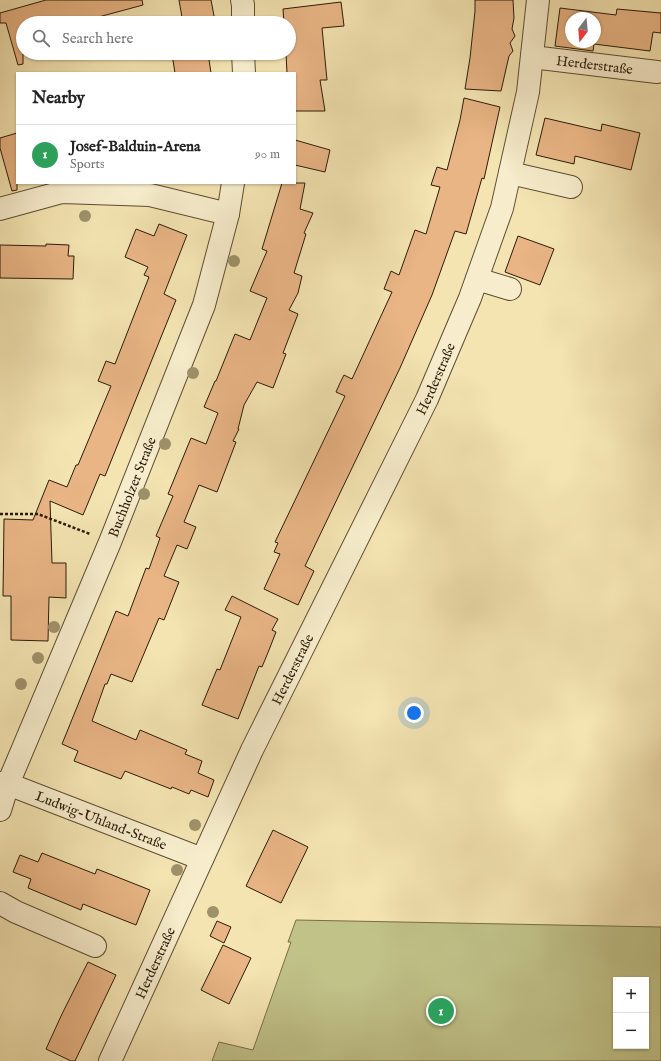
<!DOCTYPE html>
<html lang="en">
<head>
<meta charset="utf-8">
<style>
	:root { --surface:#fff; --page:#f6f6f6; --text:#222; --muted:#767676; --line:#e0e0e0; --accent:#8f2418 }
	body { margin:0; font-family:"IM FELL English",serif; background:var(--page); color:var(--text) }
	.controls { position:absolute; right:12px; bottom:12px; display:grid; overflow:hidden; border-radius:0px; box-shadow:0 1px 3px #0004 }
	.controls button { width:36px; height:36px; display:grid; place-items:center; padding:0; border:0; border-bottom:1px solid var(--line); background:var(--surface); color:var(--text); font:20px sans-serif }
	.compass { position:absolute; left:565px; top:12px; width:36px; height:36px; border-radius:50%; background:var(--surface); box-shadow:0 1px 3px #0004; rotate:196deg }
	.you { position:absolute; left:414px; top:713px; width:14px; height:14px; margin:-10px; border:3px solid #fff; border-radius:50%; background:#1a73e8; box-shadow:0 0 0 6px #1a73e833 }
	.badge { display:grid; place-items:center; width:26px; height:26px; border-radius:50%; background:var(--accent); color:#fff; font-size:13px; font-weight:700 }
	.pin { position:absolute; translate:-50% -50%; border:2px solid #fff; box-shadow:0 1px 4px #0006 }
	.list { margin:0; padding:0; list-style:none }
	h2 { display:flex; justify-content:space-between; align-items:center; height:52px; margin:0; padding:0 16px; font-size:17px }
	h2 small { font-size:13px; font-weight:400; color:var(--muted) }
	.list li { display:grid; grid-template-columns:26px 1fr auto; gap:12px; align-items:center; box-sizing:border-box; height:60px; padding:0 16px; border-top:1px solid var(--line) }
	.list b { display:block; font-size:15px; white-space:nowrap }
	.list p { margin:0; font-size:13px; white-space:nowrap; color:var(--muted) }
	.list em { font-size:13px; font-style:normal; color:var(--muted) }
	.icon { flex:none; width:22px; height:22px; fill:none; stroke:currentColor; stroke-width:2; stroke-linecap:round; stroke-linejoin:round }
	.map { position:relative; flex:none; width:661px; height:1061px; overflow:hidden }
	.search { position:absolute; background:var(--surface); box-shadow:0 1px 3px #0004; left:16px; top:16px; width:280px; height:44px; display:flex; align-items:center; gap:10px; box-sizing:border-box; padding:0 14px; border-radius:22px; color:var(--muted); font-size:15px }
	.panel { position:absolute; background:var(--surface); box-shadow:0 1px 3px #0004; left:16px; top:72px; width:280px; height:112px; border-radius:0px }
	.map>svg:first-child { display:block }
	.green { fill:#c0c288; stroke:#766e48; fill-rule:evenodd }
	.building { fill:#e9b585; stroke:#2b1b09; fill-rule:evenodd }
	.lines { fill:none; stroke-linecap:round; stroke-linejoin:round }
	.minor-casing { stroke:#5d4d33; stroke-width:24 }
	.path { stroke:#2b1b09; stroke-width:2.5; stroke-dasharray:3 2; stroke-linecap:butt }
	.minor { stroke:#f7edcc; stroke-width:22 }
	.tree { fill:#9e916a }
	.labels { text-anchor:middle; stroke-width:3.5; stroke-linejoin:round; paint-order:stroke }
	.street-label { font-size:14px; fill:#2b1b09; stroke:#f7edcc }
</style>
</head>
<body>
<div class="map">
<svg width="661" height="1061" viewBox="0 0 661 1061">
	<rect width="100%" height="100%" fill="#f3e4b1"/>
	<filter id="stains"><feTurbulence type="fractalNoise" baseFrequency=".005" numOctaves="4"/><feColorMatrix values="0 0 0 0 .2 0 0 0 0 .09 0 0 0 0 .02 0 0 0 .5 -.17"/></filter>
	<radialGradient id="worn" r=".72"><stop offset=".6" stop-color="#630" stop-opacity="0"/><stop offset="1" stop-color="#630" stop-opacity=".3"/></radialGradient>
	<path class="green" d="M296 920 661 927V1061H212L219 1042 253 1050 291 942H288ZM616 980H646V1046H616Z"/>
	<path class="building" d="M46 0H142L143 5 80 22 79 20 70 23H23V64L18 65 6 23H0V13Z
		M179 0H211L215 21 200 23H183Z
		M475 0H513L514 18 512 29 515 36 510 43 513 51 509 56 501 91 465 89 470 58 475 11Z
		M341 2 344 26 322 28 327 80H320L325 111H295V73H287L286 53H289V23H284L283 9Z
		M560 8 616 15 617 9 661 13V33L653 32 650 51 594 44 593 51 555 46ZM571 18H595V42H571Z
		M181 53H208L211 73H175L172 54Z
		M464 98 500 107 484 179 482 178 466 234 455 231 432 295 400 368 305 566 314 571 298 605 264 589 280 554 274 552 278 543 275 542 345 396 336 392 340 383 344 375 352 379 392 292 384 289 391 271 399 275 415 230 426 234 440 187 431 185 437 167 447 170 460 120Z
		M545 118 601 131 602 124 640 133 631 170 575 156 574 164 536 155Z
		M17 133V190L12 191 0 148V138Z
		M295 140 330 150 325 172 295 165Z
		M282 183H305L300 209 313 213 304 233 306 234 294 273 302 276 298 293 289 310 298 314 283 353 286 354 273 388 257 382 244 405 238 429H239L233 441 236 442 217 492 199 485 184 522 196 527 187 549 177 545 164 576 179 582 164 620 159 618 132 682 111 674 107 684H105L92 721 136 740 140 730 187 750 185 754 202 761 198 773 214 780 208 797 191 790 189 794 172 787 171 789 125 771 121 779 74 761 78 751 62 744 116 611 128 616 146 568 149 569 160 538 156 536 173 496 168 494 191 438 206 444 218 413 204 407 215 381H216L235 334 250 340 267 298 250 291 267 251 262 249Z
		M159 224 187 235 164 294 176 300 105 476 100 474 83 515 50 501 52 563H66V598L49 597 48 641 11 640V596H3L4 519 33 520 49 480 67 487 76 465H78L111 386 98 381 106 361 115 364 149 277 144 275 148 267 125 257 136 229 154 236Z
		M518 236 554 249 540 285 505 272Z
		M46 244 69 245 68 256H74L73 279 0 278V245L46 246Z
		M232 596 278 619 272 630 276 632 269 650 262 667 259 666 238 719 202 705 217 669 220 670 241 617 225 610Z
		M273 830 308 847 281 903 246 886Z
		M42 853 95 874 97 869 150 890 136 925 83 904 81 910 28 888 31 879 13 872 20 855 38 862Z
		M217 921 231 927 224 943 210 936Z
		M223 945 251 958 229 1004 201 990Z
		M88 962 116 975 75 1061H71L46 1049 62 1014Z"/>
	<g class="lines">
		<g class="minor-casing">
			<g id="minor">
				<path d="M242 0 243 5V23"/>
				<path d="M243 53 244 73"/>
				<path id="s1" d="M532 57 657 72"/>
				<path d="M510 173 571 187"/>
				<path d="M0 209 62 192 150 195 228 214"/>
				<path d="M477 279 510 289"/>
				<path id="s2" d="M0 783 8 784 202 859"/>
				<path id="s3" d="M0 810 8 784 110 542 204 305 228 214 233 183"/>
				<path d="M0 903 16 912 95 946"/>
				<path id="s4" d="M110 1061 252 750 427 399 470 298 502 208 528 92 538 0"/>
			</g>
		</g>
		<path class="path" d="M0 514H38L90 534"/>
		<use href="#minor" class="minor"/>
	</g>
	<g class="tree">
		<circle cx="85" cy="216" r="6"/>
		<circle cx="234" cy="261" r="6"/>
		<circle cx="193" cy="373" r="6"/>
		<circle cx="165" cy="444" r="6"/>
		<circle cx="144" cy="494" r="6"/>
		<circle cx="54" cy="627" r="6"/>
		<circle cx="38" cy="658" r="6"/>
		<circle cx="21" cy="684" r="6"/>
		<circle cx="195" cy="825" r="6"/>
		<circle cx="177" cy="870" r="6"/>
		<circle cx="213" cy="912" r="6"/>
	</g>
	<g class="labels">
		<g class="street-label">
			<text dy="5" stroke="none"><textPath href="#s1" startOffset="63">Herderstraße</textPath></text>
			<text dy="5" stroke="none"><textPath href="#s4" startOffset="756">Herderstraße</textPath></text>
			<text dy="5" stroke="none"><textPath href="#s3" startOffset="349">Buchholzer Straße</textPath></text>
			<text dy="5" stroke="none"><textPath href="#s4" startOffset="432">Herderstraße</textPath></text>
			<text dy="5" stroke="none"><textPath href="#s2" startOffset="108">Ludwig-Uhland-Straße</textPath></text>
			<text dy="5" stroke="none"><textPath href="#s4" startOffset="108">Herderstraße</textPath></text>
		</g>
	</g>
	<rect width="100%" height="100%" filter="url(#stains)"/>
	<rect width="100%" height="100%" fill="url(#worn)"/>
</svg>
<div class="controls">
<button>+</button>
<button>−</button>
</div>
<svg class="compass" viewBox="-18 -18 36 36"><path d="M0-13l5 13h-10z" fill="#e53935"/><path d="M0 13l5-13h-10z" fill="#767676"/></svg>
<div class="you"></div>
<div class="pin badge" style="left:441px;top:1011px;background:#2e9e5b">1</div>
<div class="search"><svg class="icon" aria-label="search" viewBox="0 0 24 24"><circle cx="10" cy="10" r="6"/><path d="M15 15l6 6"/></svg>Search here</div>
<section class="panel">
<h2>Nearby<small></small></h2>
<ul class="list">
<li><span class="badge" style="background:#2e9e5b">1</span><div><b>Josef-Balduin-Arena</b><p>Sports</p></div><em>90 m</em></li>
</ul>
</section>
</div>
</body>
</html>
